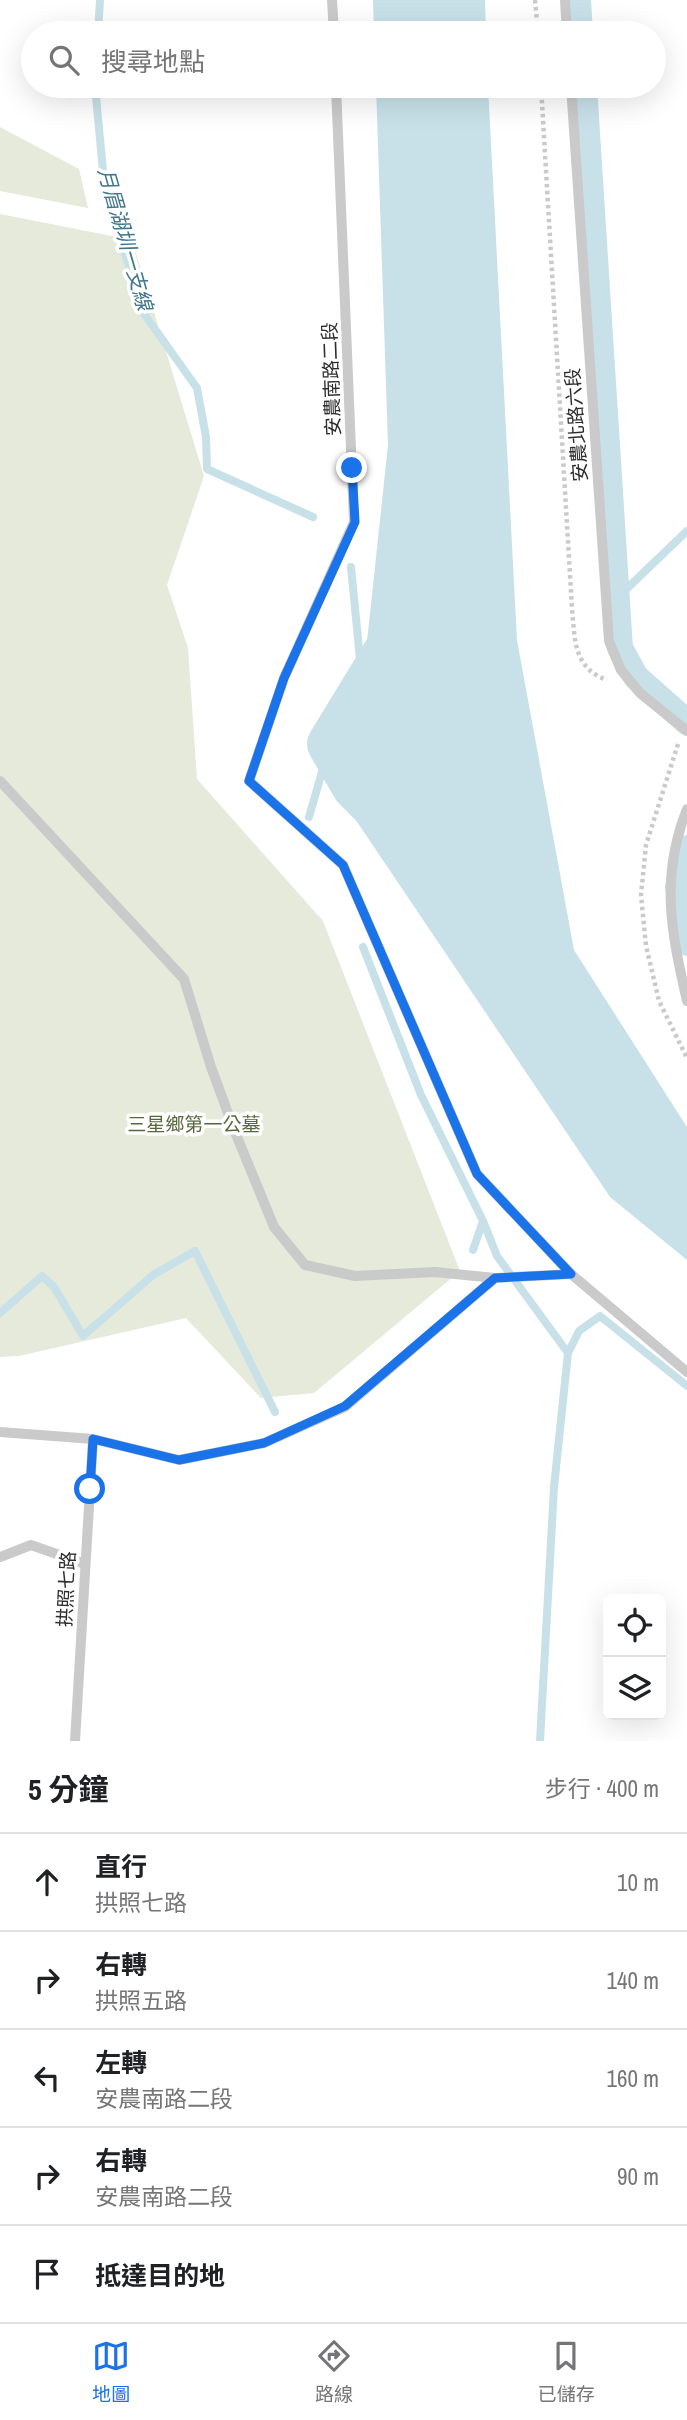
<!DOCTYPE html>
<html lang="zh-TW">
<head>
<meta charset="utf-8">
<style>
	:root { --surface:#fff; --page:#f2f2f2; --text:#202124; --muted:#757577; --line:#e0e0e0; --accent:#1a73e8 }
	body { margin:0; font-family:"Archivo Narrow","Noto Sans TC",sans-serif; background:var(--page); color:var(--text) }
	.controls { position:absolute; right:21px; bottom:21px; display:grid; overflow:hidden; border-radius:10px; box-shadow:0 7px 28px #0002 }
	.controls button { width:63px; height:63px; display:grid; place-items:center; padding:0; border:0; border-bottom:2px solid var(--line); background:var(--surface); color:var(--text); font:35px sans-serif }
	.stop { position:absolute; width:21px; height:21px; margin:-16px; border:5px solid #1a73e8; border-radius:50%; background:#fff }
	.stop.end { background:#1a73e8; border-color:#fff; box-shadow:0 2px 7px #0008 }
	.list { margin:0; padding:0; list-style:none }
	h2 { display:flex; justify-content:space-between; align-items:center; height:91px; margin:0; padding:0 28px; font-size:30px }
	h2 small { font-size:23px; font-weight:400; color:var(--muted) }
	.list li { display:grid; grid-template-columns:46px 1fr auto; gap:21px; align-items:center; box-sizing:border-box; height:98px; padding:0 28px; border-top:2px solid var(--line) }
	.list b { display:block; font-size:26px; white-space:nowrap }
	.list p { margin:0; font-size:23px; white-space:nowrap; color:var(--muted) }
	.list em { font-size:23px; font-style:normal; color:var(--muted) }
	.icon { flex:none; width:38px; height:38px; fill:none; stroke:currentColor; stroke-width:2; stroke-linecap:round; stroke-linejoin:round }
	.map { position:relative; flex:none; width:687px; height:1741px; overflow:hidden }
	.search { position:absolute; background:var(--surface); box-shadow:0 7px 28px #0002; left:21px; right:21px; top:21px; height:77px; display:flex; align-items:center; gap:18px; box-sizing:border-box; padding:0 24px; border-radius:38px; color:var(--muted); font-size:26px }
	.sheet { height:581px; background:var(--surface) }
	nav { display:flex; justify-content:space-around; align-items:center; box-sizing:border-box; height:98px; border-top:2px solid var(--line); background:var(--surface); font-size:19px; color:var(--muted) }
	nav a { display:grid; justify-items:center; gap:4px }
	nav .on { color:var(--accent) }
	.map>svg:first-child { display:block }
	.green { fill:#e5eadb }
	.water { fill:#c8e1e9 }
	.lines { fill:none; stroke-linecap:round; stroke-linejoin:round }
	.stream { stroke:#c8e1e9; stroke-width:8 }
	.canal { stroke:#c8e1e9; stroke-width:26 }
	.river { stroke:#c8e1e9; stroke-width:46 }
	.path { stroke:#cacaca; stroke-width:4.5; stroke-dasharray:3.5 3.5; stroke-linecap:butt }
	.service { stroke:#cacaca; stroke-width:10 }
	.route { stroke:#1a73e8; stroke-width:9 }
	.labels { text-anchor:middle; stroke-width:7; stroke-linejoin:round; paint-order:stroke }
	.street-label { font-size:19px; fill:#2d2d2d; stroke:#fff }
	.park-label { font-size:19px; fill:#56673d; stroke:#fff }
	.water-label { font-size:21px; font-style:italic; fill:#3f778b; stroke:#fff }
</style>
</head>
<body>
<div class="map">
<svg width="687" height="1741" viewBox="0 0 687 1741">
	<rect width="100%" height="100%" fill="#fff"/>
	<path class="green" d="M0 127 79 169 88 208 0 191Z
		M0 214 132 240 204 476 167 585 188 648 197 779 323 921 460 1271 314 1393 261 1398 186 1318 19 1356 0 1357Z"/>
	<path class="water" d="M373 0H485L486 33H374Z
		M376 86H488L517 640 574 950 687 1127V1260L610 1197 349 810 388 445Z"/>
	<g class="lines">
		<path class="stream" d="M98 33 100 0
			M95 86 104 181 142 311 197 388 206 437 207 469 313 517
			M351 567 363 690
			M617 598 687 531
			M309 817 330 744
			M363 947 421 1095 483 1221 497 1256 568 1353 554 1487 540 1741
			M473 1250 483 1221
			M0 1313 42 1276 54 1287 83 1336 153 1275 195 1251 275 1412
			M568 1353 579 1331 600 1316 687 1386"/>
		<path class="canal" d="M578 0 580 33
			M584 86 620 648 636 677 687 722
			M687 848 678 887 687 943"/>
		<path class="river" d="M394 639 330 744 355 787 395 827"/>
		<path class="path" d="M535 0 538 33
			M541 86 572 609C575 639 573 668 607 680
			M678 744 646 845 641 895 646 946 659 1001 687 1058"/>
		<path class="service" d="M332 0 334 33
			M565 0 567 33
			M336 86 354 522 284 678 249 781 343 865 477 1174 571 1274 687 1372
			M571 86 609 641 621 670 640 693 687 731
			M0 781 184 979 211 1067 235 1132 274 1227 305 1265 355 1276 435 1272 495 1278
			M687 809C660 877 671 931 687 1001
			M0 1432 93 1439 179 1460 264 1443 345 1407 495 1278 571 1274
			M0 1557 31 1545 85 1564
			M75 1741 93 1439"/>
	</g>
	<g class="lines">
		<path class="route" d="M90 1489 93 1439 179 1460 264 1443 345 1406 495 1278 571 1274 477 1174 343 865 249 781 284 678 355 522 352 468"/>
	</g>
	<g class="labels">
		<g class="street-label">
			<text transform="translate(331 379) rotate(-92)" y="7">安農南路二段</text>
			<text transform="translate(576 425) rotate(-94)" y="7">安農北路六段</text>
			<text transform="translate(66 1589) rotate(-87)" y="7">拱照七路</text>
		</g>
		<g class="park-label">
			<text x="194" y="1131">三星鄉第一公墓</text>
		</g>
		<g class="water-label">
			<text transform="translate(125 239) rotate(74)" y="7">月眉湖圳一支線</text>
		</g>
	</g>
</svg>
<div class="controls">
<button><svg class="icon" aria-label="locate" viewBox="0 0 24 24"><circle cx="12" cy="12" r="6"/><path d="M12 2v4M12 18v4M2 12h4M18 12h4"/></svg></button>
<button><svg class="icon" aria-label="layers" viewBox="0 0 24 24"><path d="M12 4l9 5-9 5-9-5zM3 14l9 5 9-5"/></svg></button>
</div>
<div class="stop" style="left:90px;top:1489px"></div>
<div class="stop end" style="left:352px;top:468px"></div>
<div class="search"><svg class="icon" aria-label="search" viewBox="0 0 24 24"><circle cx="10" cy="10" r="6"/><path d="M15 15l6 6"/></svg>搜尋地點</div>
</div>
<section class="sheet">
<h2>5 分鐘<small>步行 · 400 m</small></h2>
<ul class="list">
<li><svg class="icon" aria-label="ahead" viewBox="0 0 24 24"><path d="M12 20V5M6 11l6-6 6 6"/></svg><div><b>直行</b><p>拱照七路</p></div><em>10 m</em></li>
<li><svg class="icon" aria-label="right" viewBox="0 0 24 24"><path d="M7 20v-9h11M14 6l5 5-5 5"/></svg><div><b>右轉</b><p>拱照五路</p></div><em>140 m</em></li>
<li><svg class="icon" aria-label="left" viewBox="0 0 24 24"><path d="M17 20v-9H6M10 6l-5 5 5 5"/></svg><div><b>左轉</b><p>安農南路二段</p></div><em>160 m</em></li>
<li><svg class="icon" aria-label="right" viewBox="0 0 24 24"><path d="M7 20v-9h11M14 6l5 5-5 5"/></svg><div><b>右轉</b><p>安農南路二段</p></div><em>90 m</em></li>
<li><svg class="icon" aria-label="arrive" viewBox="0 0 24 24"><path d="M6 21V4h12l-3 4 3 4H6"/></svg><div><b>抵達目的地</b></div></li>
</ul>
</section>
<nav>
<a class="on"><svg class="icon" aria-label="map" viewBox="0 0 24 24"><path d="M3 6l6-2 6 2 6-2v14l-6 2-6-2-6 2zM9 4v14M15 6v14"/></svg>地圖</a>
<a><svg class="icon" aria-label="directions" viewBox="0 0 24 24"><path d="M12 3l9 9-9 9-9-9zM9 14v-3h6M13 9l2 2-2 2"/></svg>路線</a>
<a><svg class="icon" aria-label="saved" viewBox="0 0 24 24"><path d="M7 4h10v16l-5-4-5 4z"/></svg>已儲存</a>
</nav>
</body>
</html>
